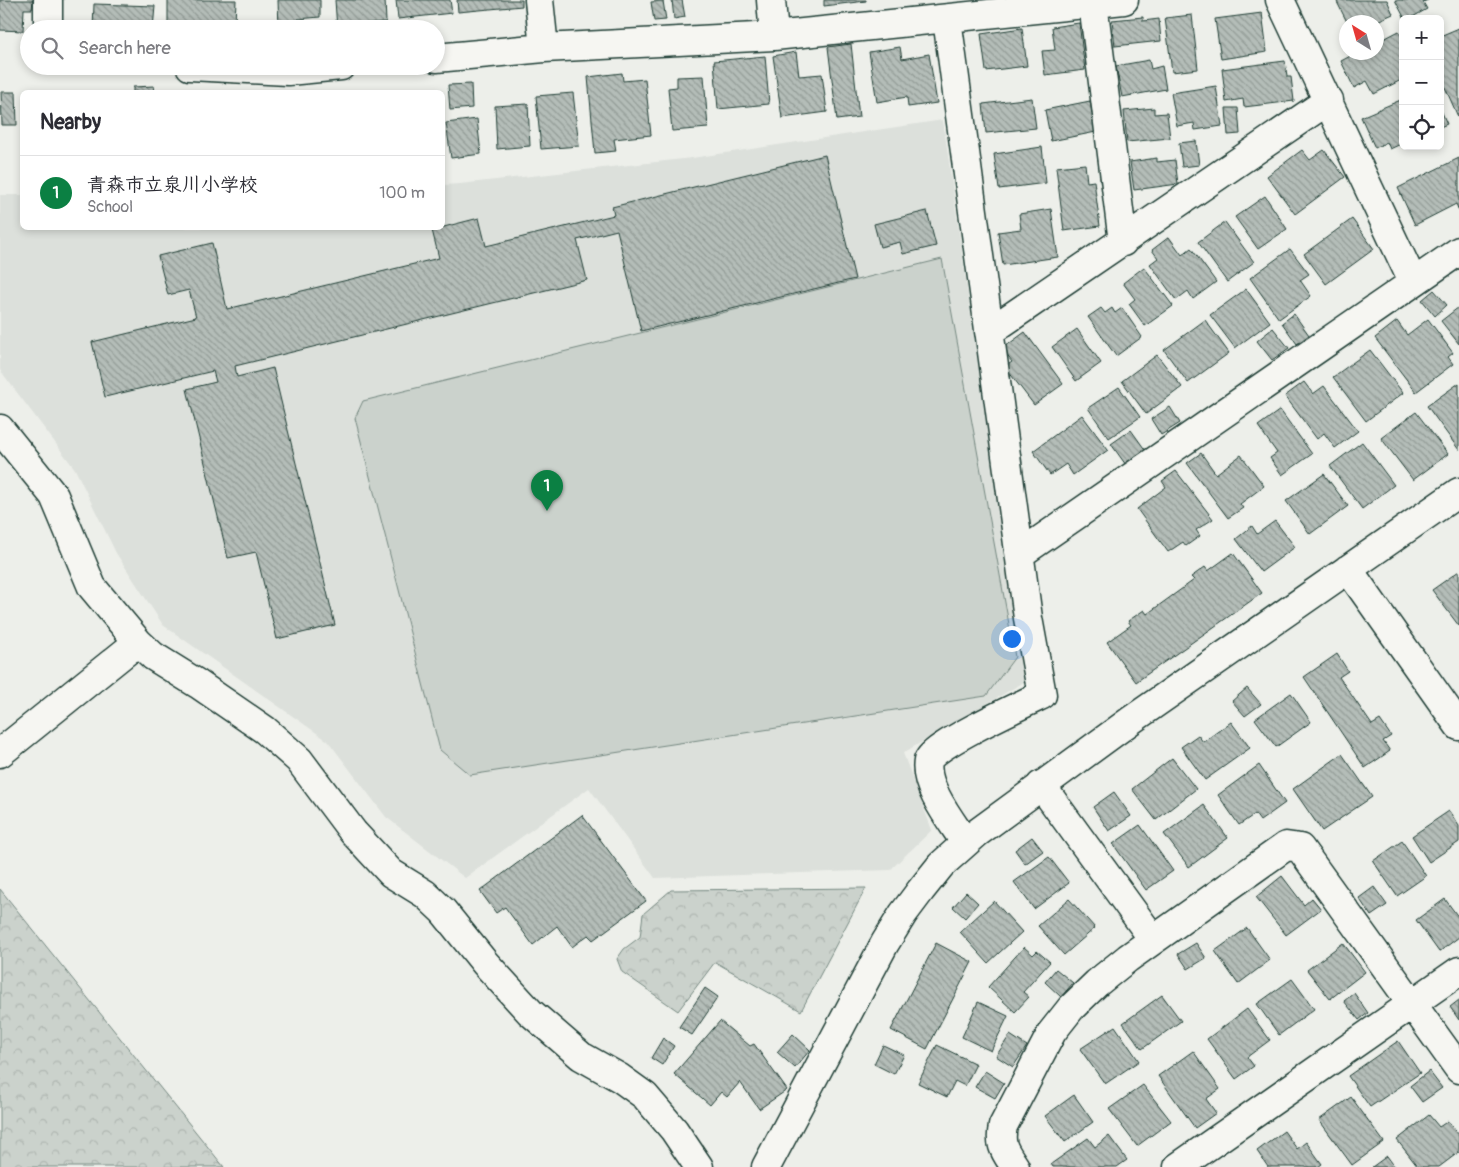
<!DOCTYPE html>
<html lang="en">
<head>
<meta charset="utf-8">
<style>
	:root { --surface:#fff; --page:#f2f2f3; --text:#2b2b33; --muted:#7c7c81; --line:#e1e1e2; --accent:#0b8043 }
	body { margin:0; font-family:Pangolin,"Klee One",sans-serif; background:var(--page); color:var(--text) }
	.controls { position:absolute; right:15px; top:15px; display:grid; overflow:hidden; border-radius:8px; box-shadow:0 2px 8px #0003 }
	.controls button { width:45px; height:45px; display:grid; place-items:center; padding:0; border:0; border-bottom:1px solid var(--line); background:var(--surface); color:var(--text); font:25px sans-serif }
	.compass { position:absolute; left:1339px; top:15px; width:45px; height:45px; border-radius:50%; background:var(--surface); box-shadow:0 2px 8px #0003; rotate:323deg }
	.you { position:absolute; left:1011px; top:638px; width:18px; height:18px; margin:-12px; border:4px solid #fff; border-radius:50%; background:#1a73e8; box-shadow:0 0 0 8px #1a73e833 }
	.badge { display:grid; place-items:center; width:32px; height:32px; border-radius:50%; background:var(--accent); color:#fff; font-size:16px; font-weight:700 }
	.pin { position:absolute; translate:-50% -41px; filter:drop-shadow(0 1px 2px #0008) }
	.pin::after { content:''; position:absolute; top:26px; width:18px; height:15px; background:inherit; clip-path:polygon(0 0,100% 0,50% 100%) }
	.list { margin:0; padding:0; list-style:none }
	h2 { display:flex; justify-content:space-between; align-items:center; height:65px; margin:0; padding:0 20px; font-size:21px }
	h2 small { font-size:16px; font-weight:400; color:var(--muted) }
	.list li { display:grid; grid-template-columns:32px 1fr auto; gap:15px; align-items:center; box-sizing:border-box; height:75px; padding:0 20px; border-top:1px solid var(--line) }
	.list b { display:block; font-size:19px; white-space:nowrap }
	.list p { margin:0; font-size:16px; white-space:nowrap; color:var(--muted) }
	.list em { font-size:16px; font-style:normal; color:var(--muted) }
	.icon { flex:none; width:28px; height:28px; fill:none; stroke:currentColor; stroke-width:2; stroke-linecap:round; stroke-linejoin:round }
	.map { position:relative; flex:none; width:1459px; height:1167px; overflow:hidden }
	.search { position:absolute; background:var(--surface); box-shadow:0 2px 8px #0003; left:20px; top:20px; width:425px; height:55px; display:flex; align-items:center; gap:12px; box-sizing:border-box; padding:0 18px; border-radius:28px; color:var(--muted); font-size:19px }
	.panel { position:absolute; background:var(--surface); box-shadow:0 2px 8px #0003; left:20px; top:90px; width:425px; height:140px; border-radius:8px }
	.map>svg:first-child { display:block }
	.built { fill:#dce0db }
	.grass { fill:#cbd2cc; stroke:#758880 }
	.park { fill:url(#park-crowns); stroke:#758880 }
	.building { fill:url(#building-back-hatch); stroke:#1f3d34 }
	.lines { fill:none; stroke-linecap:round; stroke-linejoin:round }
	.street-casing { stroke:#1f3d34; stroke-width:31 }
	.secondary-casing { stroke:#1f3d34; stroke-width:31 }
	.street { stroke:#f6f6f2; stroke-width:28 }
	.secondary { stroke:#f6f6f2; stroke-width:28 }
</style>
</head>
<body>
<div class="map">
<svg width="1459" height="1167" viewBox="0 0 1459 1167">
	<defs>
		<pattern id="park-crowns" width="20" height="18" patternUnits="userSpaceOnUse" patternTransform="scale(1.25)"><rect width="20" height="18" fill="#cbd2cc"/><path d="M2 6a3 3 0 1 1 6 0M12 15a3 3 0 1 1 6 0" fill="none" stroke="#aeb5b0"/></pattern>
		<pattern id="building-back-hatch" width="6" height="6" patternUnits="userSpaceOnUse" patternTransform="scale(1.25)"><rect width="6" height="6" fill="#b4bdb8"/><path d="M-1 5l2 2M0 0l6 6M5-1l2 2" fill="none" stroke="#929b96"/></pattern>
	</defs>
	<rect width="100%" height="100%" fill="#edefea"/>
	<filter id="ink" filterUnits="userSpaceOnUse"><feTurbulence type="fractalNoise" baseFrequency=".02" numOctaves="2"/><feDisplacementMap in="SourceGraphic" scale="10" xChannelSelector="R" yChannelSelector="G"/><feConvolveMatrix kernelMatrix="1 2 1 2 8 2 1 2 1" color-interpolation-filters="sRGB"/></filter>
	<g filter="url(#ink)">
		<path class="built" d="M943 120 1024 682 903 753 932 830 890 870 655 878 589 788 465 878 386 817 328 741 163 625 116 553 75 469 0 370V195H22V228H442L443 185 460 184 692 158Z"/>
		<path class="grass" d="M942 259 1015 657 986 696 470 775 440 750 355 418 363 401Z"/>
		<path class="park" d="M866 888 801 1011 715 962 678 1011 622 972 617 959 624 949 640 937 643 914 671 890Z
			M0 889 224 1167H0Z"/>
		<path class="building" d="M0 0H33L32 9H24L23 31 0 30Z
			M168 0H236L235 23 194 22V29H168Z
			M278 0H320V17L298 19V29H279Z
			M335 0H385L386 22 358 24 359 29H337Z
			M396 0H450L452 13 398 19Z
			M457 0H522V6L458 12Z
			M672 0H682L685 17 674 19Z
			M824 0H866V1L824 6Z
			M1340 0H1387L1393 14 1375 22H1347L1337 2Z
			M1395 0H1428L1423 2 1427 9 1409 19H1405Z
			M663 1 666 20 654 21 651 2Z
			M94 4 155 6 153 29H93Z
			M1262 13 1267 52 1221 59 1215 19Z
			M1192 15 1198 69 1172 72 1165 18Z
			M1143 17V21L1159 19 1161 41 1115 46 1112 20Z
			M1079 23 1085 70 1045 75 1042 51 1055 50 1052 27Z
			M328 24V29H313V25Z
			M1022 28 1027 66 986 71 981 34Z
			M1459 28V119L1440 76V36Z
			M1399 31 1403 38V79L1374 94 1367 81 1354 88 1341 61 1358 52H1376V43Z
			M851 44 859 117 837 120 828 47Z
			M900 47 902 59 929 54 937 103 908 107 907 97 877 102 869 52Z
			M796 52 799 76 822 74 827 112 782 118 773 56Z
			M765 56 769 104 718 109 714 61Z
			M1149 60 1151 69 1162 66 1166 89 1122 97 1116 66Z
			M1285 61 1287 77H1291L1294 101 1244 107 1243 99 1226 102 1222 69Z
			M622 73 623 81 645 79 651 135 614 139 616 151 595 153 588 77Z
			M704 76 708 128 672 131 668 88 677 87V77Z
			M471 84 472 108 450 110 448 85Z
			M154 86 155 92H133V87Z
			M1216 86 1222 126 1195 130 1194 123 1177 126 1171 93Z
			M1 92H16L17 125H2Z
			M573 93 579 146 541 149 536 96Z
			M1032 98 1036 128 986 133 983 104Z
			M1403 99V143L1390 149 1387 142 1375 148 1361 117Z
			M1090 101 1096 132 1051 141 1045 110Z
			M528 104 530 146 497 149 495 106Z
			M1154 108V114L1167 113 1170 138 1127 142 1124 111Z
			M1226 108H1238L1240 134 1228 135Z
			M1440 108 1447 124 1440 127Z
			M477 119 481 154 451 158 446 123Z
			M1196 141 1199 165 1182 167 1179 143Z
			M1042 147 1046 183 999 189 994 154Z
			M1302 150 1310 160 1324 150 1345 177 1295 214 1267 176Z
			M825 155 855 279 641 331 617 230 577 240 587 280 235 366 237 377 273 368 335 625 277 639 256 552 228 558 187 389 216 382 213 371 105 397 92 342 196 317 189 290 168 295 158 256 212 243 227 309 439 258 432 230 479 218 486 246 614 215 612 207Z
			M1157 158V162L1175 160 1178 184 1134 190 1130 162Z
			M1459 158V211L1456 204 1415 225 1398 188Z
			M1085 164 1087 182 1094 181 1100 226 1064 231 1056 167Z
			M1265 196 1287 229 1258 249 1235 217Z
			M1051 209 1058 257 1003 265 998 232 1021 229 1019 214Z
			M927 211 936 246 903 254 900 242 880 247 874 224Z
			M1352 219 1374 249 1326 284 1304 254Z
			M1225 222 1254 262 1227 282 1198 242Z
			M1169 237 1182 255 1191 248 1216 282 1193 299 1188 291 1176 300 1150 264 1158 258 1152 250Z
			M1290 249 1309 274 1300 280 1311 296 1279 319 1250 278Z
			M1144 267 1173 306 1145 326 1129 304 1135 299 1123 283Z
			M1246 289 1270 322 1235 348 1210 315Z
			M1434 290 1447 305 1435 316 1422 300Z
			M1459 307V344L1441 321Z
			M1101 308 1105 313 1112 308 1115 313 1122 308 1142 337 1116 356 1088 317Z
			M1294 314 1309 335 1297 344 1282 323Z
			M1428 319 1453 353 1448 357 1453 364 1416 392 1375 338 1397 321 1407 335Z
			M1205 320 1229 353 1188 383 1164 350Z
			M1273 328 1289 348 1272 360 1257 341Z
			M1077 329 1101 363 1076 381 1052 347Z
			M1025 332 1063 384 1034 405 1005 367 1012 362 1002 349Z
			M1370 350 1403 393 1366 421 1333 377Z
			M1157 355 1182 387 1146 414 1122 381Z
			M1304 382 1313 394 1324 386 1358 431 1335 448 1324 433 1317 439 1285 396Z
			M1459 383V450L1427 406Z
			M1119 387 1140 417 1109 438 1088 408Z
			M1170 407 1180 423 1161 435 1151 419Z
			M1280 410 1312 454 1282 475 1270 458 1277 453 1258 426Z
			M1416 412 1448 454 1413 480 1381 438Z
			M1082 415 1108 450 1073 475 1066 464 1050 475 1033 451Z
			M1131 430 1146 451 1126 465 1111 444Z
			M1362 442 1394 485 1362 509 1330 466Z
			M1201 453 1216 474 1241 455 1264 486 1240 504 1243 508 1228 518 1187 463Z
			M1176 471 1213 519 1196 530 1200 536 1186 546 1183 542 1168 552 1137 509 1166 487 1162 481Z
			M1324 474 1348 506 1310 534 1286 501Z
			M1275 521 1295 547 1261 572 1236 539 1252 526 1257 534Z
			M1233 553 1262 593 1136 682 1107 642 1131 625 1128 621 1144 610 1147 614 1194 580 1191 577 1205 567 1208 571Z
			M1459 571V626L1432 590Z
			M1337 654 1348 671 1339 677 1372 725 1380 720 1391 736 1383 741 1390 751 1365 768 1304 677Z
			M1247 688 1261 704 1245 716 1232 701Z
			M1291 693 1311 722 1276 747 1255 719Z
			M1231 722 1250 748 1205 780 1181 747 1198 735 1203 742Z
			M1342 754 1372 797 1322 831 1293 789Z
			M1172 758 1196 789 1156 820 1132 789Z
			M1259 765 1285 803 1260 821 1255 814 1239 825 1218 795Z
			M1114 792 1131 816 1109 831 1093 807Z
			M1204 805 1228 838 1189 867 1164 834Z
			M1449 811 1459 826V842L1429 862 1412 836Z
			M582 815 646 901 593 940 588 935 572 947 557 926 533 945 505 907 496 913 480 891Z
			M1140 825 1173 871 1146 890 1113 844Z
			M1032 837 1043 851 1025 864 1015 850Z
			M1402 841 1426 876 1397 896 1373 861Z
			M1049 857 1069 883 1034 909 1014 882Z
			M1282 876 1304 905 1312 898 1321 909 1286 935 1256 897Z
			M1374 887 1387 905 1371 916 1359 898Z
			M966 892 978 903 965 918 953 907Z
			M1069 899 1095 928 1064 955 1038 926Z
			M1445 899 1459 918V937L1439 952 1416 920Z
			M994 901 1022 932 988 963 960 932Z
			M1247 928 1270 960 1238 984 1215 951Z
			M936 943 972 962 927 1049 891 1030Z
			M1196 943 1206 958 1188 969 1178 954Z
			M1343 943 1365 972 1330 999 1307 970Z
			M1024 947 1033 955 1037 951 1050 962 1023 992 1029 997 1015 1012 988 987Z
			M1056 969 1073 983 1061 997 1045 982Z
			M1292 979 1314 1009 1279 1035 1257 1004Z
			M705 988 718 997 692 1035 679 1027Z
			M1354 993 1368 1013 1359 1020 1344 1001Z
			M1162 995 1181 1021 1142 1049 1123 1023Z
			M1459 1000V1020L1450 1007Z
			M978 1002 1008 1016 991 1051 962 1037Z
			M1247 1009 1270 1040 1247 1057 1254 1066 1236 1079 1207 1039Z
			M720 1021 750 1046 754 1044 787 1090 759 1109 740 1082 727 1097 721 1092 710 1105 674 1074Z
			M1115 1026 1139 1061 1105 1084 1080 1049Z
			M793 1034 810 1050 795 1068 777 1052Z
			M1010 1035 1027 1046 1013 1067 996 1056Z
			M663 1038 674 1046 662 1065 651 1058Z
			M1398 1041 1420 1073 1370 1107 1348 1076Z
			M883 1045 904 1055 894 1074 874 1064Z
			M937 1045 976 1064 965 1086 955 1081 947 1097 918 1083Z
			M1193 1051 1220 1089 1206 1099 1216 1113 1195 1128 1158 1076Z
			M985 1071 1004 1083 995 1098 975 1087Z
			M1429 1071 1442 1088 1422 1102 1410 1086Z
			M1143 1085 1171 1121 1137 1146 1109 1109Z
			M1074 1095 1093 1122 1065 1142 1045 1116Z
			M1351 1097 1384 1142 1352 1165 1319 1120Z
			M1429 1115 1439 1127 1448 1121 1459 1135V1152L1439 1167H1418L1397 1140Z
			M1284 1131 1297 1149 1306 1142 1322 1164 1318 1167H1268L1257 1151Z
			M1109 1136 1127 1160 1117 1167H1053L1051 1164 1088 1138 1095 1147Z
			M1387 1156 1395 1167H1372Z"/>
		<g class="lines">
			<g class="street-casing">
				<path id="street" d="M539 0 544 48
					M771 0 774 36
					M1280 0 1413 282
					M1093 3 1123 242
					M947 19 1028 618 1042 695C1023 704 931 746 928 761 923 786 952 822 965 842
					M48 29V0
					M436 58 544 48 774 36 1124 0
					M190 66 288 71 341 66
					M989 332 1329 100
					M0 429 54 496 92 587 138 642 153 656 198 684 265 730 299 760 353 832 391 873 425 894 443 911 485 963 530 1012 581 1056 620 1078 645 1096 674 1130 699 1167
					M1020 554 1459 251
					M0 753 138 642
					M1041 785 1153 939
					M1015 1167C1005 1151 999 1146 1003 1126L1052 1032 1071 1008 1097 983 1128 958 1286 846 1300 848 1459 1069
					M1178 1167 1459 971"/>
			</g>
			<g class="secondary-casing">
				<path id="secondary" d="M1348 569 1459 726
					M766 1167 885 943 903 914 921 890 941 865 977 833 1130 721 1459 492"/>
			</g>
			<use href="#street" class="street"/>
			<use href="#secondary" class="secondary"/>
		</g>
	</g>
</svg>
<div class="controls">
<button>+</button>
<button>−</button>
<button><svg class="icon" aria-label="locate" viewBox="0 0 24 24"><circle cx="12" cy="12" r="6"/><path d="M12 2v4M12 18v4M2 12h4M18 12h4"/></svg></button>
</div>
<svg class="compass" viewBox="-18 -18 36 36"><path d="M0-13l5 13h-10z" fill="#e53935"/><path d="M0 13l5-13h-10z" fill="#7c7c81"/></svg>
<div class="you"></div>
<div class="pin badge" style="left:547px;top:511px">1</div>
<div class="search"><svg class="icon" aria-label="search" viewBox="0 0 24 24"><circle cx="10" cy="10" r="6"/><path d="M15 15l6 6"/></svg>Search here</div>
<section class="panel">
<h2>Nearby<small></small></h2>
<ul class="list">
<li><span class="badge">1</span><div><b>青森市立泉川小学校</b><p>School</p></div><em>100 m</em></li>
</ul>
</section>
</div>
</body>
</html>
